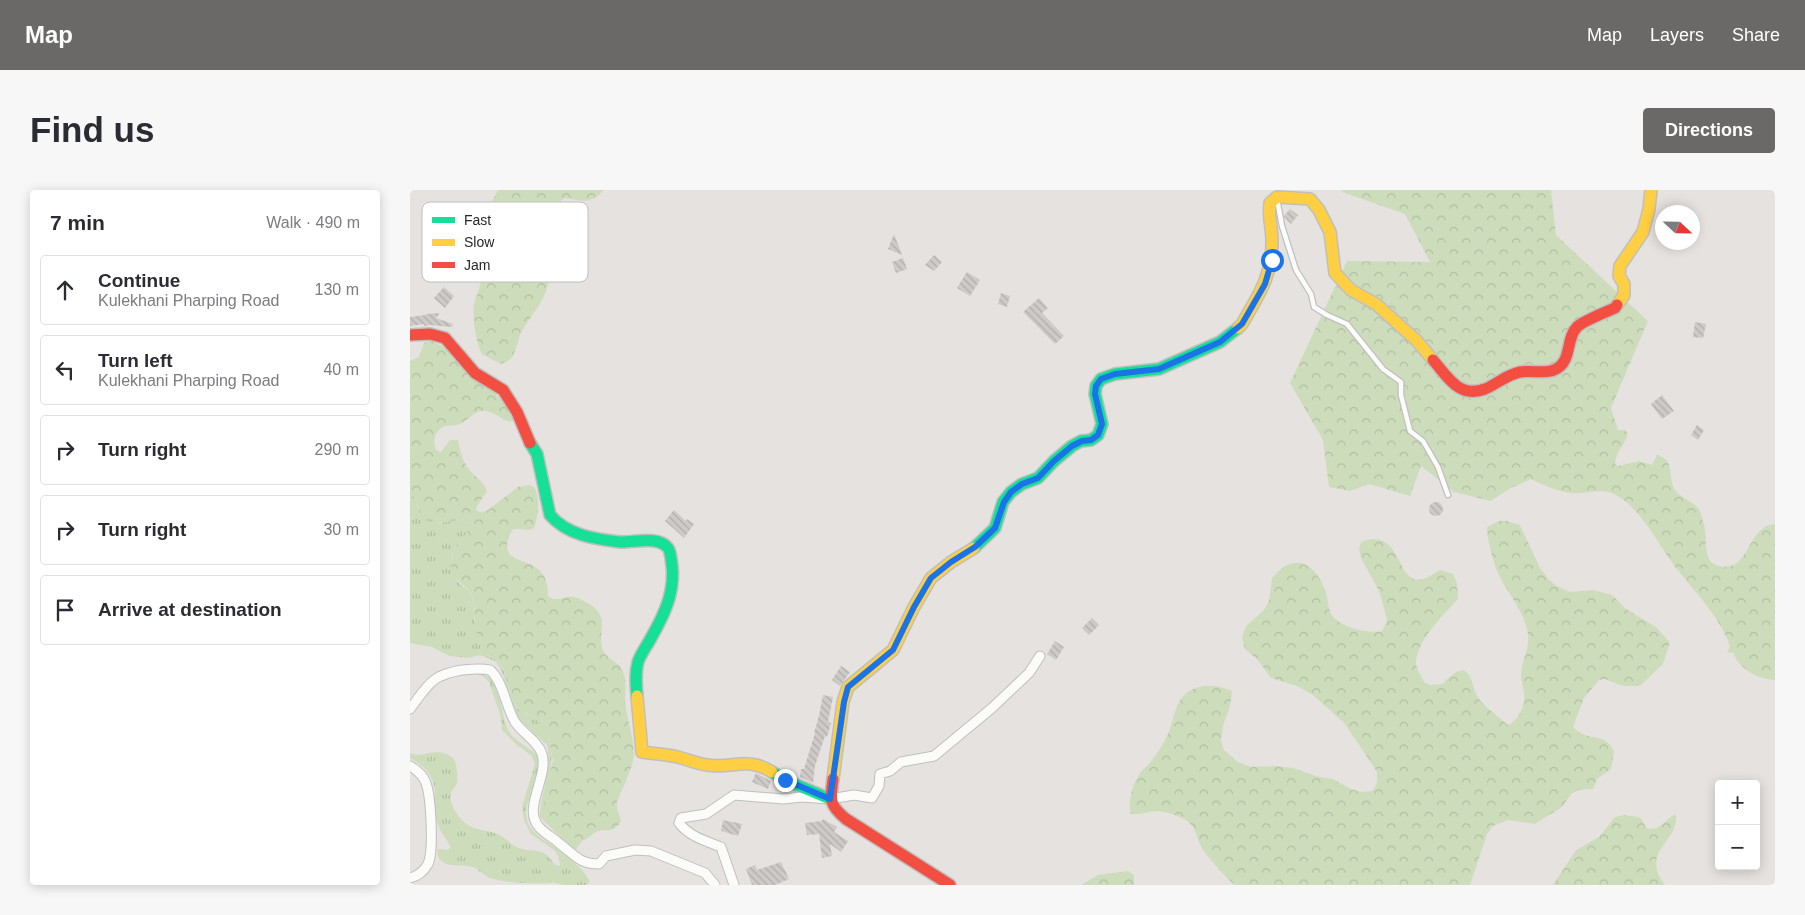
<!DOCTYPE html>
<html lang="en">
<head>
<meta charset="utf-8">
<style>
	:root { --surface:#fff; --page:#f7f7f7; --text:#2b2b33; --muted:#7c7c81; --line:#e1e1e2; --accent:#6a6968 }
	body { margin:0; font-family:Arial,sans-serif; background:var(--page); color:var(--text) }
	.controls { position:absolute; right:15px; bottom:15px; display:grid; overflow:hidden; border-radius:5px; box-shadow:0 2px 12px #0003 }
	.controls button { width:45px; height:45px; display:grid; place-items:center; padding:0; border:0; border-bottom:1px solid var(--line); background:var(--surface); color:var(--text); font:25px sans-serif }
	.compass { position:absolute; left:1245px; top:15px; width:45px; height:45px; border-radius:50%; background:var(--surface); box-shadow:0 2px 12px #0003; rotate:112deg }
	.stop { position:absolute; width:15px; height:15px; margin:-11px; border:4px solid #1a73e8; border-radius:50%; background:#fff }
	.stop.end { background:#1a73e8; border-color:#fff; box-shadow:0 1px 5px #0008 }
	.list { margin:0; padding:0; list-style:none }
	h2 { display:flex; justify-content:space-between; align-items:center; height:65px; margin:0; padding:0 20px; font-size:21px }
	h2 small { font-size:16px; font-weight:400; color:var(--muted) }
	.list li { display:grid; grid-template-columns:32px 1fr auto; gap:15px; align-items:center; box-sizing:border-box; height:70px; margin:0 10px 10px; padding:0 10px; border:1px solid var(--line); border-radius:5px }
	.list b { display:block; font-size:19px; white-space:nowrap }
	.list p { margin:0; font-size:16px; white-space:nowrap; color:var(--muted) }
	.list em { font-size:16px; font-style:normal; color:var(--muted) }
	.icon { flex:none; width:28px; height:28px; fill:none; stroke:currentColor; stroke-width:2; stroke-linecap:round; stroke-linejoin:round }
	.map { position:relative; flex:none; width:1365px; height:695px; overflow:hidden; border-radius:5px }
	header { display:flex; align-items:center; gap:30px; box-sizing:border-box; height:70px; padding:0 25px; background:var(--accent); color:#fff }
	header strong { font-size:24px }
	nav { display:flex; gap:28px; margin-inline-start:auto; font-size:18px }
	.intro { display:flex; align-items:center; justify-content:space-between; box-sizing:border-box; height:120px; padding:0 30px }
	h1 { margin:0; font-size:35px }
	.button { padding:12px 22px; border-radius:5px; background:var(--accent); color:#fff; font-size:18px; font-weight:700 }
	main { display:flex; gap:30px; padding:0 30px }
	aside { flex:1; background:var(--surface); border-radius:5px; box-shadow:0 2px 12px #0003 }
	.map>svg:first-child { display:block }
	.grass { fill:url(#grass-tufts) }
	.forest { fill:url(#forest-crowns) }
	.building { fill:url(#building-back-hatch) }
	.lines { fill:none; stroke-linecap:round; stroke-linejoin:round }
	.lane-casing { stroke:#c0bfbf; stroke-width:7 }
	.street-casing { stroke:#c0bfbf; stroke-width:11 }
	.fast-casing { stroke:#c0bfbf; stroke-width:14 }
	.slow-casing { stroke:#c0bfbf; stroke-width:14 }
	.jam-casing { stroke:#c0bfbf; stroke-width:14 }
	.lane { stroke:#fbfbfa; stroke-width:4.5 }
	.street { stroke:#fbfbfa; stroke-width:9 }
	.fast { stroke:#16e098; stroke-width:11 }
	.slow { stroke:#ffcf43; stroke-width:11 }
	.jam { stroke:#f24e42; stroke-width:11 }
	.route { stroke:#1a73e8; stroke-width:6 }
	.key { fill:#fff; stroke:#bebebe; stroke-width:1 }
	.key-label { font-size:14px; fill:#282828 }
</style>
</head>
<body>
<header>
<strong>Map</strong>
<nav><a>Map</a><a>Layers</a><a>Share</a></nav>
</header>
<div class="intro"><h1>Find us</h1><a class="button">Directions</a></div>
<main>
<aside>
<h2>7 min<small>Walk · 490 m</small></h2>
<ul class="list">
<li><svg class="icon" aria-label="ahead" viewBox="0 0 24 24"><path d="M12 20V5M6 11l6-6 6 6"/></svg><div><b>Continue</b><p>Kulekhani Pharping Road</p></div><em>130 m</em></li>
<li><svg class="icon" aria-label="left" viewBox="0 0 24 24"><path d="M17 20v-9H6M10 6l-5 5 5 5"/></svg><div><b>Turn left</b><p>Kulekhani Pharping Road</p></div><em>40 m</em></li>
<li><svg class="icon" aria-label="right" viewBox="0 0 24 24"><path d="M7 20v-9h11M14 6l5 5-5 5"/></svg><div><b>Turn right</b></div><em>290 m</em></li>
<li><svg class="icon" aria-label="right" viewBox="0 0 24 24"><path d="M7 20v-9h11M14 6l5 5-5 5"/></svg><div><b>Turn right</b></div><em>30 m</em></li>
<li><svg class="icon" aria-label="arrive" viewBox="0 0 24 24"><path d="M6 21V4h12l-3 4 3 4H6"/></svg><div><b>Arrive at destination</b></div></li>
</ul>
</aside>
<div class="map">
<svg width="1365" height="695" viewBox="0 0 1365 695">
	<defs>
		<pattern id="grass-tufts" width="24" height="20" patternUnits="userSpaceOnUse" patternTransform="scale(1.25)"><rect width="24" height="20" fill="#cdddbc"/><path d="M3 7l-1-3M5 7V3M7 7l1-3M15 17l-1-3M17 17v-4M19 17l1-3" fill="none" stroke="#b0bea2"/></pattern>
		<pattern id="forest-crowns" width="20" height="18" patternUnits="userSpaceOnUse" patternTransform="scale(1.25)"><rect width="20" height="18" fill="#cdddbc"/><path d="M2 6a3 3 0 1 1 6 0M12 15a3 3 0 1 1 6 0" fill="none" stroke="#b0bea2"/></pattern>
		<pattern id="building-back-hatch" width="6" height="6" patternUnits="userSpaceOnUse" patternTransform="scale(1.25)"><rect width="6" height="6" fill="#cdcac8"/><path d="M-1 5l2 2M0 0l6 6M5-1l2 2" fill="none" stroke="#b0aeac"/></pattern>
	</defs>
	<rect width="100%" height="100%" fill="#e6e2df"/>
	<path class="grass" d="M0 303 7 311 8 318 29 333C39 331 50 328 60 334 59 349 40 356 41 374 41 379 46 390 50 394 54 398 59 399 61 404 66 414 63 424 65 434 67 443 72 455 76 463 79 468 87 469 90 474 99 487 97 505 106 517 112 524 122 525 128 531 148 554 142 580 133 606L160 645 172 651 165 661 130 627C130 603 143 580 137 555L112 532 106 524 94 488 89 476 85 471 70 465 59 468 39 466 22 457 0 453Z
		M70 482C92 489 90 523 98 540 104 551 119 557 128 566 129 573 130 579 129 585 127 598 116 609 116 622 116 644 136 649 150 661 161 669 174 680 180 691L177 695H153L143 692C132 695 87 693 76 686 71 683 68 679 63 677 50 673 27 681 27 659L38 660 41 657C34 647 25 633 24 621 23 614 25 607 25 601 23 584 14 576 0 568V563C13 570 25 554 43 568 47 571 48 589 47 593 46 597 42 599 41 603 38 614 49 629 58 635 68 641 80 640 90 645 97 649 102 656 109 658 128 664 132 655 145 675L150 676 148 665 144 660 121 644 114 630 112 617 125 574 121 565 107 555 92 540 90 524 79 492 74 487 67 484Z"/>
	<path class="forest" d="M88 0H194C180 15 173 11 155 8 144 14 145 27 140 38 136 45 126 47 123 54 120 61 139 75 139 88 139 106 119 128 111 143 108 150 107 158 103 165 101 170 96 172 91 174L72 164C66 153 62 127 64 114 67 103 73 92 71 80 69 62 62 47 62 30L79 18Z
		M932 0H1141L1146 45 1238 131 1201 218 1208 240H1215L1218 244C1214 257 1206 261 1205 274L1208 276 1229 271 1242 275 1247 265C1250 266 1255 268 1257 271 1261 275 1260 292 1265 300 1271 308 1280 310 1287 317 1291 320 1292 329 1294 334 1297 345 1294 358 1299 369 1304 379 1322 379 1329 371 1341 359 1345 335 1365 334V490C1348 489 1330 480 1323 463L1317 462 1320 456C1310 427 1285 402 1266 378 1248 355 1230 315 1202 303 1189 298 1174 305 1160 303 1147 301 1133 295 1121 289L1099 299 1081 311 1044 302 1011 276 1000 306 959 294 940 301 919 297 913 250 880 193 937 71 1020 72 995 24 932 2Z
		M19 151C24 152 29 154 33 157 48 166 102 214 103 230L100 232C91 230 82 219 71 221 64 222 57 231 50 234 46 236 40 235 35 236 25 240 22 250 26 260L31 262 40 250H48C50 260 52 270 58 278 64 287 74 291 77 301L66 318 67 321 73 322 78 320 108 297 119 295 124 297C131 309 128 326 124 338 116 343 109 336 102 340 100 345 97 351 97 356 97 379 139 362 138 406 147 413 154 405 164 407 169 408 176 412 181 415 200 429 188 440 192 457 195 470 209 470 213 482 217 491 215 502 215 512 217 530 224 547 224 565 223 578 212 599 207 612V618L211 631C203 645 197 637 186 642 181 645 177 649 172 651L160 645 136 622 133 606 143 571 139 549 128 531 123 527 111 521 105 515 102 510 94 480 89 472 72 461C70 452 66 443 65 434 64 424 66 412 61 403 54 393 38 389 41 371 42 366 45 358 48 353 53 345 59 344 60 334 44 324 30 340 11 327L7 311 0 303V171L9 167 14 153Z
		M1089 331H1097L1110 335 1130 378 1138 388 1145 395 1160 402 1183 400 1202 405 1216 419 1246 437 1260 453 1253 474 1230 496H1213L1195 489 1189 490 1174 508 1163 537C1178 553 1196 541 1204 562L1201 579 1187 589 1183 599 1168 600 1161 604 1152 617 1125 634 1098 630 1083 636 1077 644 1060 695H824C814 685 802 672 793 660 790 655 788 649 786 643 781 628 762 623 748 621 740 621 732 625 721 624 717 612 723 594 730 583 732 580 735 578 738 575 745 567 752 557 757 546 764 532 764 511 778 502 792 493 807 495 822 501L820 517 813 535 811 551 814 560 828 572 841 577 865 576 883 578 909 587 923 589 941 599 951 602 962 601 964 599 967 592V582L935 534 903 505 887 496 861 488 847 469 835 459 832 447 836 436 854 420 859 411 862 388C866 384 871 378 877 375 897 366 911 386 916 403 918 409 918 416 920 422 925 432 939 438 949 440 957 441 965 443 972 441L977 431 974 418 969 401 951 368 949 359 951 352C993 335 985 397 1013 389 1019 387 1025 383 1030 380L1043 384 1047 394 1048 409C1034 425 1006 450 1006 474 1007 480 1012 487 1014 492L1020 495 1033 494C1039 487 1053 472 1060 487 1064 495 1063 501 1069 509 1077 519 1089 527 1098 535 1107 531 1113 520 1114 510 1115 503 1112 495 1111 488 1110 470 1122 459 1117 439 1112 419 1098 404 1089 385 1084 376 1077 348 1077 337Z
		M1214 625C1228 628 1230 623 1236 638 1250 642 1253 631 1264 625L1266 626C1269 651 1229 661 1255 695H1143L1166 660 1189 647 1205 627Z
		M718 681 724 685V695H671L688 685Z"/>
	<path class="building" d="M880 19 888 25 881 34 875 28 874 26Z
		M484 44 492 65 478 59Z
		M524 65 532 72 524 81 515 75Z
		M493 68 497 79 486 83 482 72Z
		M557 82 570 90 560 106 547 98Z
		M34 97 44 106 35 118 24 108Z
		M591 103 600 106 597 117 588 114Z
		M629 108 638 118 632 123 654 146 645 154 613 122Z
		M30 123 26 128 43 134 42 137 20 135 15 136 14 134 0 136V127L16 125V124Z
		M1285 132 1296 134 1293 148 1283 147Z
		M1252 205 1264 221 1252 229 1241 214Z
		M1287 235 1294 240 1288 250 1281 245Z
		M1019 319a7 7 0 1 1 14 0a7 7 0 1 1-14 0Z
		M264 320 276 331 277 329 284 334 274 348 255 331Z
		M682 428 689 435 679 445 672 438Z
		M645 451 654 457 646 470 637 464Z
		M431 476 440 482 430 496 422 490Z
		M413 505 423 507 418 532 421 533 417 547 415 546 405 576 403 593 390 587 391 579H394L405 543H404L409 526Z
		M346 583 361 591 358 599 342 592Z
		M413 629 427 637 424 642 438 651 431 662 420 654 422 666 412 668 409 644 397 645 395 633 412 631Z
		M313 630 332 634 328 646 311 641Z
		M371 672 379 689 365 695H342L336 679 345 675 347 680Z"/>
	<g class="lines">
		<g class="lane-casing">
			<path id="lane" d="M867 9 872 36 886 80 901 104 904 117 917 125 937 134 973 179 991 192V205L1000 241 1013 251 1028 277 1038 305"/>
		</g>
		<g class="street-casing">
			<path id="street" d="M0 519C18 495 21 485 52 480 62 479 71 478 80 480 93 491 96 517 105 532 112 543 128 551 132 564 139 587 112 618 129 637 135 644 144 648 150 654 165 665 169 674 189 674L196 666 225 660 241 661 295 683 305 695
				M0 576C7 580 13 585 16 593 21 607 24 661 18 674 14 681 8 686 0 688
				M324 695 311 657C296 651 280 647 269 633L271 628 296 624 324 605 373 609 392 607 420 609 444 605 462 608 469 596 470 584 480 581 491 572 524 566 582 518 619 483 630 466"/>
		</g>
		<g class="fast-casing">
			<path id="fast" d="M120 253 127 264 140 325C157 345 184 349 210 352 223 353 248 345 258 358 261 362 261 370 262 376 265 403 254 425 241 448 237 456 231 463 228 472 225 483 226 494 227 506
				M564 358 585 338 593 312 601 302 612 294 628 288 644 271 662 256 671 251 681 250 688 245 692 234 685 204 686 196 691 189 705 184 749 179 810 152 828 138
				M362 582 375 590 420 609"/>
		</g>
		<g class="slow-casing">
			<path id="slow" d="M1207 115 1214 105V94L1209 86 1210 76 1233 42 1239 19 1241 0
				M828 138 832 134C849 104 862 87 862 51 862 37 858 29 860 13L867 7 900 9 909 20 920 42 925 83 941 100 966 114 1007 151 1023 170
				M227 506 232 562C244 564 256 564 267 567 277 569 287 574 297 575 323 579 337 566 362 582
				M423 589 433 512 438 497 483 460 504 417 521 388 541 372 564 358"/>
		</g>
		<g class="jam-casing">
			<path id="jam" d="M0 145 20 144 35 148 65 183 93 200 107 222 120 253
				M1023 170C1037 186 1049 209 1075 199 1087 194 1096 185 1110 182 1120 180 1135 184 1144 180 1163 172 1155 149 1167 137 1173 131 1196 122 1205 118L1207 115
				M423 589C420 610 419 615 436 629L540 695"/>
		</g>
		<use href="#lane" class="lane"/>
		<use href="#street" class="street"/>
		<use href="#fast" class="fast"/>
		<use href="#slow" class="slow"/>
		<use href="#jam" class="jam"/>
	</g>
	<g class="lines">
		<path class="route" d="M375 590 420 609 434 512 438 497 483 460 504 417 521 388 541 372 565 357 585 338 594 312 601 302 612 294 628 288 644 271 662 256 672 251 681 250 688 245 692 234 685 204 686 196 691 189 705 184 749 179 810 152 832 134 855 94 862 70"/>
	</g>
	<rect x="12" y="12" width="166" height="80" rx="8" class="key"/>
	<rect x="22" y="27" width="23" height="6" fill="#16e098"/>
	<rect x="22" y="49" width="23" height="7" fill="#ffcf43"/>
	<rect x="22" y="72" width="23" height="6" fill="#f24e42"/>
	<g class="key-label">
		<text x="54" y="35">Fast</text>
		<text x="54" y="57">Slow</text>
		<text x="54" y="80">Jam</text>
	</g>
</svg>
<div class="controls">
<button>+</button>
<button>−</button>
</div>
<svg class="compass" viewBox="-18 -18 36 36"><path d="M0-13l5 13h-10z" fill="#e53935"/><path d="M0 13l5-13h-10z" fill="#7c7c81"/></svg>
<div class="stop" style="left:862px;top:70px"></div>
<div class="stop end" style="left:375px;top:590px"></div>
</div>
</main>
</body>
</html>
